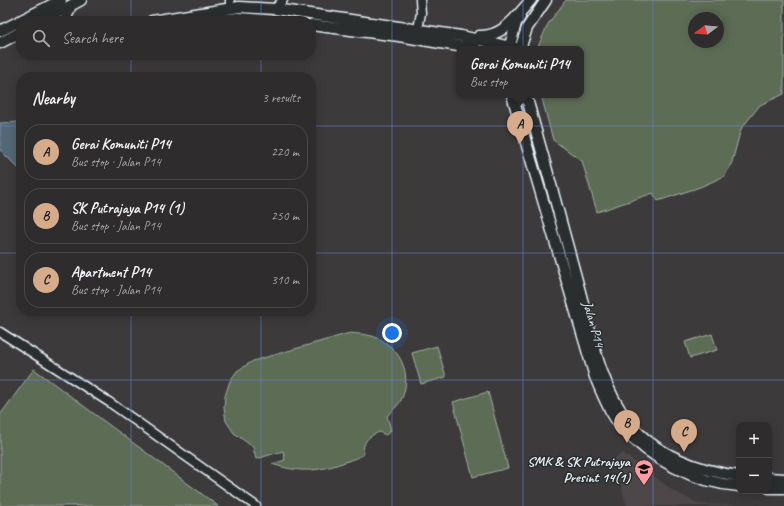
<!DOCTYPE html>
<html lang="en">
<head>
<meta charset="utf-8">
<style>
	:root { --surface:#2e2c2d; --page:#363435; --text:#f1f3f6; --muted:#a7a7aa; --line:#494849; --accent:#d6ab8b }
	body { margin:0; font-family:Caveat,sans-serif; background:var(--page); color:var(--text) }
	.controls { position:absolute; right:12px; bottom:12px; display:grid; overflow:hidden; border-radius:8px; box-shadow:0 2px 10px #0003 }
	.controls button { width:36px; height:36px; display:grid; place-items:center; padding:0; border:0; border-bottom:1px solid var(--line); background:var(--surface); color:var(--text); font:20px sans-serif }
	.compass { position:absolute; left:688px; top:12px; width:36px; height:36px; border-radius:50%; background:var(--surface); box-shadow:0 2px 10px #0003; rotate:254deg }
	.you { position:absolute; left:392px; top:333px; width:14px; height:14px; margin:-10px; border:3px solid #fff; border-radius:50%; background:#1a73e8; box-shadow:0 0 0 6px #1a73e833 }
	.badge { display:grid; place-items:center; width:26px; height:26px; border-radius:50%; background:var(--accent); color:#111; font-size:13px; font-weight:700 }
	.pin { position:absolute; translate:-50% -33px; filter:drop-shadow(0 1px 2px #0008) }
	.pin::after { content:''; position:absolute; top:21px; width:14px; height:12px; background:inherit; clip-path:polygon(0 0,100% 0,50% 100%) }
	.popup { position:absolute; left:456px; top:46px; width:128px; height:52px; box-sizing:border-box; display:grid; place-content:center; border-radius:8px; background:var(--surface); filter:drop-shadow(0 1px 3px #0005); font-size:13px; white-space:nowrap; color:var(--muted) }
	.popup b { font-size:15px; color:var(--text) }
	.popup::after { content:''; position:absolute; left:50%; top:100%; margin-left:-8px; border:8px solid transparent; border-top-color:var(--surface) }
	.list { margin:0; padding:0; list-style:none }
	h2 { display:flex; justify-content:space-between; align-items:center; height:52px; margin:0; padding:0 16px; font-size:17px }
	h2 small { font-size:13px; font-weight:400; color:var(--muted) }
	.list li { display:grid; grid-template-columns:26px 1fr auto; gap:12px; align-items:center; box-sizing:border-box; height:56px; margin:0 8px 8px; padding:0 8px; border:1px solid var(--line); border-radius:16px }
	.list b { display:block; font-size:15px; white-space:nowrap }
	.list p { margin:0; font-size:13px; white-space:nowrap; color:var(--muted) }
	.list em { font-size:13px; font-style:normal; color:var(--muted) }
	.icon { flex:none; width:22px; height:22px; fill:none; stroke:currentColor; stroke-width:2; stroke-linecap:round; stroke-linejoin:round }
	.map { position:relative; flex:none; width:784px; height:506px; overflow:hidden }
	.search { position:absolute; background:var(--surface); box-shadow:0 2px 10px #0003; left:16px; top:16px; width:300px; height:44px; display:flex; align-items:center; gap:10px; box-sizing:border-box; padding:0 14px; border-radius:16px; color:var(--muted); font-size:15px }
	.panel { position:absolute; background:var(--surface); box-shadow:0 2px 10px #0003; left:16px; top:72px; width:300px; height:244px; border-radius:16px }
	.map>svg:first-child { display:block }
	.built { fill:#4d464a }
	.green { fill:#5d6c55; stroke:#a2aea6; fill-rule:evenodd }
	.water { fill:#526776; stroke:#8e9eaa }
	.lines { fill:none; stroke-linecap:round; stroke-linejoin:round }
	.minor-casing { stroke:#e8f1f8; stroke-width:11 }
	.major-casing { stroke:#e8f1f8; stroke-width:13 }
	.minor { stroke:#2a2d2e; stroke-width:8 }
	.major { stroke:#2a2d2e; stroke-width:10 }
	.grid { fill:none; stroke:#6487e3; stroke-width:1; stroke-opacity:0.55 }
	.labels { text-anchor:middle; stroke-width:3; stroke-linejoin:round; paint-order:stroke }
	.street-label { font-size:14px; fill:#e8f1f8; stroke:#2a2d2e }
	.poi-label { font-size:14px; font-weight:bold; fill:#e8f1f8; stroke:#2a2d2e; text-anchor:end }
</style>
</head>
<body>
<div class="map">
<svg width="784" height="506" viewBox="0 0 784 506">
	<rect width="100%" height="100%" fill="#3d3a3c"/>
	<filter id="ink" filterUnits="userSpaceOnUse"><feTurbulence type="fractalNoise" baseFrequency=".025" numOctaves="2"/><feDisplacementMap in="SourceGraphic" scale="8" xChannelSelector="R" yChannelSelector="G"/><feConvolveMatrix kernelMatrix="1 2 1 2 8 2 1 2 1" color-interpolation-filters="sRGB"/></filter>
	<g filter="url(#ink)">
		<path class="built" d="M623 453 675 492 700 504 758 506H627L613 459Z"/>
		<path class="green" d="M566 0H784V94L760 105 741 129 732 162 725 176 700 187 658 201 653 193 597 212 582 161 553 140 541 95H581V49H537L548 24ZM694 18H718V42H694Z
			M350 333C357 334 365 334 372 336 399 345 414 373 401 400 398 406 392 411 387 416L391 430 386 435 379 432C367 437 363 441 363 455 329 469 308 476 272 464L285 460 283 451 256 459 253 447 234 433 226 421 224 408 225 396 230 381 237 371 253 361Z
			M712 334 717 350 690 358 685 342Z
			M437 346 446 377 421 384 412 353Z
			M34 369 218 506H0V415Z
			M488 392 508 468 473 477 453 402Z"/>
		<path class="water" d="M21 122V171L0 150V123Z"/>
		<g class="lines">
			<g class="minor-casing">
				<path id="minor" d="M230 0V8
					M275 9 283 0
					M418 29 421 13 420 0
					M0 332 109 402 256 506"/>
			</g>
			<g class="major-casing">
				<path id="major" d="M42 21 81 0
					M65 21 71 5
					M152 21 239 7 275 9 461 36 520 49
					M212 21 238 18 277 21
					M311 25 399 36 476 49
					M0 31 61 0
					M479 36C503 37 516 17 531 0
					M0 43 21 32
					M509 49 516 23 520 17
					M520 49 527 28 546 0
					M512 95 595 377C602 393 609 412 621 426 650 459 695 483 739 486
					M526 95C544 159 562 224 579 288 591 332 599 384 628 421 653 454 699 471 739 476
					M769 478 784 479
					M769 488H784"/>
			</g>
			<use href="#minor" class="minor"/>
			<use href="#major" class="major"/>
		</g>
	</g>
	<path class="grid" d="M131 0V21M261 0V21M392 0V506M523 0V506M653 0V506M131 55V77M261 55V77M0 126H21M311 126H784M0 253H21M311 253H784M131 311V506M261 311V506M0 380H784"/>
	<defs>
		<g id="school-pin" transform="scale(1)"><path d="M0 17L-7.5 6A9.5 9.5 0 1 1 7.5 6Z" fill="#ff9aa2" stroke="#2a2d2e"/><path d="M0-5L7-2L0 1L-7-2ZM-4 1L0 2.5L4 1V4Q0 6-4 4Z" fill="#111"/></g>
	</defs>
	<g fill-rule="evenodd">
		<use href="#school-pin" x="644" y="469"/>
	</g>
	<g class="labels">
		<g class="street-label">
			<text transform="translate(594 324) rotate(74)" y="5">Jalan P14</text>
		</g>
		<g class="poi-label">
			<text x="630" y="466">SMK &amp; SK Putrajaya<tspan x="630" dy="16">Presint 14(1)</tspan></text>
		</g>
	</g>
</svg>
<div class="controls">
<button>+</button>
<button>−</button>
</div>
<svg class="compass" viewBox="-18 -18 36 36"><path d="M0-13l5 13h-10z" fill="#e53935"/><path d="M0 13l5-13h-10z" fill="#a7a7aa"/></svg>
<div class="you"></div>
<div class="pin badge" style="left:520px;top:144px">A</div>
<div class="popup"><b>Gerai Komuniti P14</b>Bus stop</div>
<div class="pin badge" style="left:627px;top:443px">B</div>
<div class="pin badge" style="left:684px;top:452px">C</div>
<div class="search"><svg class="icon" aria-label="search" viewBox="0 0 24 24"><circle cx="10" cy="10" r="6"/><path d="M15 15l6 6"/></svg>Search here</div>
<section class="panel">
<h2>Nearby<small>3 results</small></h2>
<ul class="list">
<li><span class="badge">A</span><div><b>Gerai Komuniti P14</b><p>Bus stop · Jalan P14</p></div><em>220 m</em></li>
<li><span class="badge">B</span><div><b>SK Putrajaya P14 (1)</b><p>Bus stop · Jalan P14</p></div><em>250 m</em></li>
<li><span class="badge">C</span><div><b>Apartment P14</b><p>Bus stop · Jalan P14</p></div><em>310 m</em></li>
</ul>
</section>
</div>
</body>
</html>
